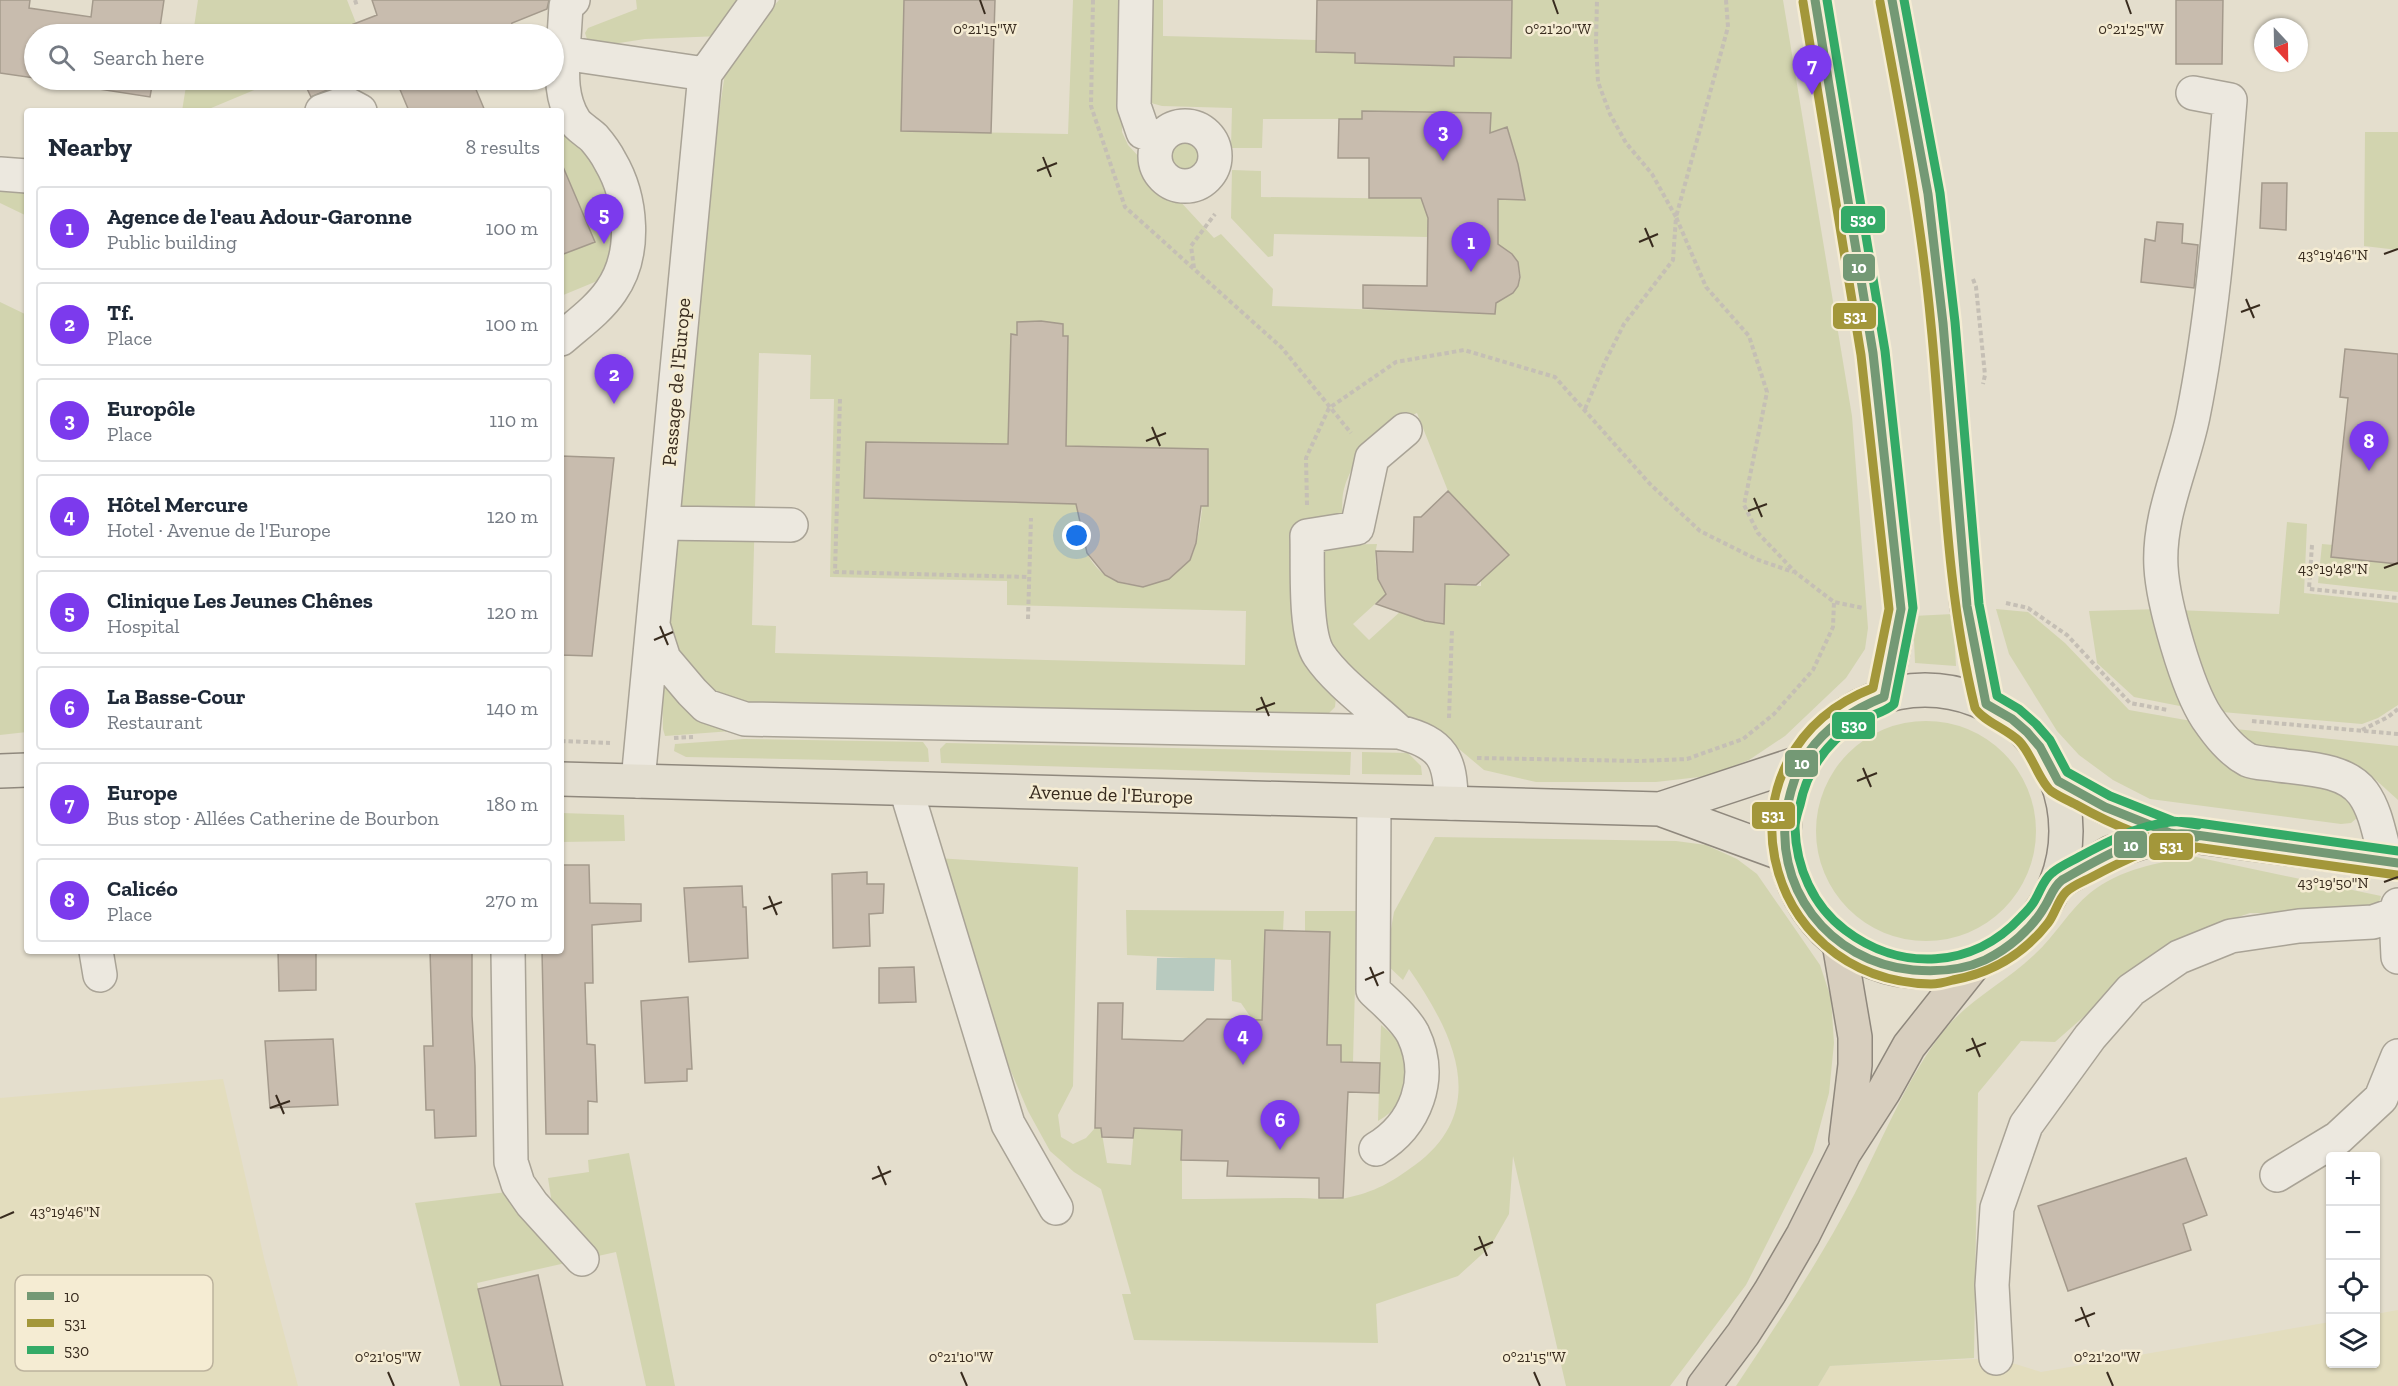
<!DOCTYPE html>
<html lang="en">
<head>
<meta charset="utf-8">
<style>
	:root { --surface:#fff; --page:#f2f2f3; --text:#1f2937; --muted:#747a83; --line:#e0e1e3; --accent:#7c3aed }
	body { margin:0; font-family:"Zilla Slab",serif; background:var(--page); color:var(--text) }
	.controls { position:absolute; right:18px; bottom:18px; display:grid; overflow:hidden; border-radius:6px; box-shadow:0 2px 4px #0004 }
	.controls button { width:54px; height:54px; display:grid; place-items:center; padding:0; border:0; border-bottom:2px solid var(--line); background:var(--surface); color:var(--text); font:30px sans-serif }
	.compass { position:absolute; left:2254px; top:18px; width:54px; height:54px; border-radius:50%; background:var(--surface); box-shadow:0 2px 4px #0004; rotate:158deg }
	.you { position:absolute; left:1077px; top:536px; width:21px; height:21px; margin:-15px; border:4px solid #fff; border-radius:50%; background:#1a73e8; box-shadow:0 0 0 9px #1a73e833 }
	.badge { display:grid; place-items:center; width:39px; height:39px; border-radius:50%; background:var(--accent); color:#fff; font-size:20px; font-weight:700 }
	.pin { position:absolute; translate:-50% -50px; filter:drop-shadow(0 2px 3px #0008) }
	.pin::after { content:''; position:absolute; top:32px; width:21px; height:18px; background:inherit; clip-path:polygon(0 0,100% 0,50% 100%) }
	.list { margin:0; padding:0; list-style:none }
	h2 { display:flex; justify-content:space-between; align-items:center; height:78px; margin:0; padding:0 24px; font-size:26px }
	h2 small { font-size:20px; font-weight:400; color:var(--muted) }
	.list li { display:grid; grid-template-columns:39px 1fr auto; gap:18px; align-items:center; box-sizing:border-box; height:84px; margin:0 12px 12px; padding:0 12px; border:2px solid var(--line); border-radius:6px }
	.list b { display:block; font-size:22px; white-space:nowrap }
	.list p { margin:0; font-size:20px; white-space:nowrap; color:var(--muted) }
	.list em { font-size:20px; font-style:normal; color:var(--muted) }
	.icon { flex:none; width:33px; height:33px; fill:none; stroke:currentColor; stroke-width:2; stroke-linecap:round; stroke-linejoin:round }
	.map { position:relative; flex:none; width:2398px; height:1386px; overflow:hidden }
	.search { position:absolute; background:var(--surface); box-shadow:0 2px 4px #0004; left:24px; top:24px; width:540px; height:66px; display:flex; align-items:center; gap:15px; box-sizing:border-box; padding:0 21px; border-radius:33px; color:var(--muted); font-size:22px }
	.panel { position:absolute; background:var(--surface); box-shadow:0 2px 4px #0004; left:24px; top:108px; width:540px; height:846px; border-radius:6px }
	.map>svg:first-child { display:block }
	.farmland { fill:#e3ddbe }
	.green { fill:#d2d4af; fill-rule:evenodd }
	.water { fill:#b8cabf }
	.building { fill:#c8bcae; stroke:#a49a8c; stroke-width:1.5 }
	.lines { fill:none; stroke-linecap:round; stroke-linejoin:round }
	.minor-casing { stroke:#a9a396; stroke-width:36 }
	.major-casing { stroke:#8f887d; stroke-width:36 }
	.highway-casing { stroke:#8f887d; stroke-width:36 }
	.path { stroke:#c5bfb5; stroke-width:4; stroke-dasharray:4.5 3; stroke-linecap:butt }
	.minor { stroke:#ece8df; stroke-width:33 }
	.major { stroke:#e3ded0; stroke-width:33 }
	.highway { stroke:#d7cebe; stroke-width:33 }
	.bus-1-casing { stroke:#f5ecd3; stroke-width:14 }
	.bus-2-casing { stroke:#f5ecd3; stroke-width:14 }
	.bus-3-casing { stroke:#f5ecd3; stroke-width:14 }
	.bus-1 { stroke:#749975; stroke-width:9 }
	.bus-2 { stroke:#a3973a; stroke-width:9 }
	.bus-3 { stroke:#34aa67; stroke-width:9 }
	.ticks { fill:none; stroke:#382b1e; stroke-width:2 }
	.labels { text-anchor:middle; stroke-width:5; stroke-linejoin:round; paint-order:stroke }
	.street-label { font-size:20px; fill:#382b1e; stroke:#f5ecd3 }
	.key { fill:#f5ecd3; stroke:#bcb29d; stroke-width:1.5 }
	.key-label { font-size:16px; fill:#382b1e }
	.ticks-label { font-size:15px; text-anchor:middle; fill:#382b1e; stroke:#f5ecd3; stroke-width:5; stroke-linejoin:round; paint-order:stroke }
	.line-badge { stroke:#f5ecd3; stroke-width:2 }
	.badge-label { font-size:16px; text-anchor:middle; font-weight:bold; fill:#fff }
</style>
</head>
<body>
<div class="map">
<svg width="2398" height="1386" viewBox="0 0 2398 1386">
	<rect width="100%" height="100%" fill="#e4decd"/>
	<path class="farmland" d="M223 1079 264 1258 298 1386H0V1098Z
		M2398 1310V1386H1818L1830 1366 1996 1358 2041 1372 2330 1322V1364H2376V1314Z"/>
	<path class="green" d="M198 0H347L356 23 328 34H193Z
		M636 0H753L721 36 645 39 606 45 588 42 585 33 588 28 637 9Z
		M779 0H904L901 131 1068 134 1073 0H1124L1122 132 1128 145 1214 238 1221 234 1273 289 1272 306 1495 314 1496 301C1502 298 1509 296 1513 292 1530 277 1515 253 1498 247V231L1441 229 1428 237 1274 234 1273 256 1268 257 1231 218 1232 170 1261 171V197L1524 200 1518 164 1507 128 1490 133 1491 113 1362 111V119H1263L1262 148H1231L1232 108 1162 106 1151 103 1150 0H1163V36L1316 40V52L1355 53V63L1453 66 1454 47 1487 48V58H1511L1512 0H1783L1852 416 1868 628 1865 649 1846 678 1785 736 1749 760 1708 776 1656 782H1536L1484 770 1440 733 1413 727 1323 647V553L1333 545 1377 544C1373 563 1377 577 1387 593L1353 624 1369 640 1402 610 1444 624 1445 584 1481 586V580L1508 555 1448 491 1417 413C1384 427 1354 453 1344 489 1341 499 1343 512 1342 522H1296L1298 581 1336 697 1335 707 1326 716 720 704 667 638 714 147 727 60ZM1041 321 1063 324 1060 450 1076 446 1208 449C1205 476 1202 537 1191 558 1189 562 1184 565 1181 568 1153 595 1107 591 1088 555 1084 547 1083 536 1081 528L1114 504 864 498 866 442 998 444 1013 449 1017 323ZM759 353 811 355 810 399H834L830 577 1007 581V605L1246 611 1245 665 775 653 776 626 752 625Z
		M187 80H276V81L204 111H182Z
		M561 130 583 148 607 188 614 234 610 257 602 279 561 296V255L594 241 571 185 561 189Z
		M2365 132H2398V250L2364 246Z
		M1166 156a19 19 0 1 1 38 0a19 19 0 1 1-38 0Z
		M0 185 27 191V216L0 203Z
		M0 302 27 315V732L0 735Z
		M2287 522 2307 524 2304 593 2398 603V705L2378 718 2362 724 2222 712 2210 704 2176 610 2279 614Z
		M2322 544 2333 545 2331 557 2398 564V592L2318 583Z
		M1996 609 2028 612 2065 643 2129 710 2203 723 2348 793 2358 817 2351 823 2341 824 2150 799 2113 780 2079 755 2057 731 2009 654Z
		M2161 609 2195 709 2134 697 2097 663 2089 611Z
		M1953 614 1956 666 1915 663 1913 616Z
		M671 685 745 730 665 736 663 729 662 687Z
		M1816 831a110 110 0 1 1 220 0a110 110 0 1 1-220 0Z
		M2226 728 2398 746V800L2376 780 2350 773 2266 760Z
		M744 739 923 742 928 749 929 762 686 757 674 751 675 744Z
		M946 743 1351 752 1350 775 941 763 940 749Z
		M1362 752 1408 753 1421 766 1422 775 1362 774Z
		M561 813 624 815 625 841 561 842Z
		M1435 837 1676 841 1706 845 1737 859 1757 874 1820 965 1831 998 1834 1043 1829 1093 1813 1152 1746 1285 1670 1386H1566L1513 1156 1509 1214 1490 1247 1458 1276 1376 1304 1378 1343 1134 1340 1122 1294H1131L1101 1189 1074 1172 1050 1151 1028 1111 1010 1069 937 858 1078 867 1073 1086 1058 1115 1061 1137 1073 1144 1086 1138 1095 1128H1101L1107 1163 1131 1165 1134 1128 1182 1130V1199C1222 1199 1261 1198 1301 1198 1315 1198 1332 1201 1346 1198 1375 1192 1392 1182 1415 1165 1492 1108 1452 1031 1409 969L1403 980 1385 963 1394 912Z
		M2196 857 2381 896 2378 907 2362 915 2250 913 2194 932 2147 961 2055 1042 2021 1041 1978 1093 1974 1358 1830 1366 1818 1386H1736C1778 1323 1820 1260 1855 1193 1882 1141 1904 1084 1939 1037 1966 1000 2004 984 2035 954 2055 936 2069 910 2090 893 2120 869 2158 862 2196 857Z
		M1126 910 1284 911 1283 931H1265L1262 1034 1241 1003 1232 1001 1231 960 1127 955Z
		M1305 911H1357L1353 1062H1341V1045H1327L1330 932 1305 931Z
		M1381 1025C1416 1050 1418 1099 1378 1121Z
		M629 1153 675 1386H646L616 1252 598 1256 552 1204 548 1178 589 1172 588 1160Z
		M507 1192 570 1262 477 1283 501 1386H460L415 1203Z"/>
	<path class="water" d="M1157 958H1215L1214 991 1156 990Z"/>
	<path class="building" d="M0 0H30L29 8 91 17 93 0H164L159 34H34V78L0 73Z
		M372 0H549L547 9 512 23 508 34H499L491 31 483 34H328L377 15Z
		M904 0H995L991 133 901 131Z
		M1317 0H1512L1511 58 1454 57V66L1355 63V53L1316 52Z
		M2176 0H2223L2222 64H2176Z
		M41 80H153L150 97Z
		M303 80H370L354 86 339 85 311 97Z
		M396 80H472L485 111H409Z
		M1362 111 1491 113 1490 133 1507 127 1518 164 1525 200 1498 199V244L1512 254 1518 262 1520 277 1518 286 1513 293 1496 303 1495 314 1363 308V285L1427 286 1428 218 1421 198H1369V158H1338L1339 119H1362Z
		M561 162 595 242 561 255Z
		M2262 183H2287L2286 230 2260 228Z
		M2157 222 2183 224 2182 243 2198 245 2194 288 2141 282 2145 239 2155 241Z
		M1041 321 1063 324V336H1068L1066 446 1208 449V506H1201L1196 543 1190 560 1169 579 1143 587 1118 582 1105 575 1087 553 1076 504 864 498 866 442 1008 444 1011 334 1017 335V322Z
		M2345 349 2398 354V564L2331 557 2348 398 2340 397Z
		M561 456 614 458 592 656 561 655Z
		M1448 491 1509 555 1476 585 1445 584 1444 624 1425 621 1376 604 1386 594 1378 579 1376 551 1413 552 1414 517H1421Z
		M561 865H589L590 903 641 904V921L592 925 593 983H585L587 1044 595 1045 597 1102 588 1101V1134H546L542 951H561Z
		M867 872V884H884L883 913 869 914 870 946 833 948 832 874Z
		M742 886 743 907H746L748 958 689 962 684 888Z
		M1265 930 1330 932 1327 1045H1341V1062L1380 1063 1379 1093 1348 1092 1343 1198H1319V1178L1227 1176 1228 1161 1181 1160 1182 1130 1134 1128 1133 1138 1102 1137 1101 1128H1095L1098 1003H1123L1122 1039 1183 1041 1207 1019 1262 1020Z
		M278 951H316V990L279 991Z
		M430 951H472V1016L475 1066 476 1136 435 1138 434 1110H426L424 1046H433Z
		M914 967 916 1002 879 1003V968Z
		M688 997 692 1069H687V1081L645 1083 641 1001Z
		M333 1039 338 1105 270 1108 265 1041Z
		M2186 1158 2207 1215 2183 1224 2191 1250 2068 1291 2038 1206Z
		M538 1275 563 1386H501L478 1289Z"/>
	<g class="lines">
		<g class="minor-casing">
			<path id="minor" d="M1136 0 1134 106 1143 132 1160 139
				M563 53 566 6 573 0
				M2193 93 2230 100C2221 206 2214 312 2193 416 2183 466 2158 515 2161 567 2163 603 2187 688 2207 718 2218 734 2231 751 2248 760 2255 763 2264 763 2271 764 2300 769 2344 767 2363 793 2377 812 2380 840 2387 862
				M322 111 345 103 360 111
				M1155 156a30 30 0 1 1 60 0a30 30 0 1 1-60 0Z
				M0 174 27 176
				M561 339C578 324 598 310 611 291 637 254 632 198 610 161 606 153 600 145 594 138 588 132 578 127 574 120 561 99 562 76 563 53L705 74
				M663 523 791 525
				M653 625 664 659 692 692 706 706 745 719 1399 732C1443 743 1451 759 1451 803
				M1399 732C1375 709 1337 682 1319 655 1304 633 1308 564 1307 536L1357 528 1372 458 1405 430
				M638 781 705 74 758 0
				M906 789 1008 1124 1056 1208
				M1374 802 1373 990C1386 1003 1404 1017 1413 1034 1434 1078 1416 1125 1376 1149
				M2398 905 2396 914 2398 957
				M96 951 100 975
				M508 951 511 1162 518 1184 532 1204 582 1259
				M2277 1175 2338 1138 2381 1098 2398 1056
				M1996 1358 1992 1285 1997 1208 2026 1125 2090 1037 2131 990 2179 957 2231 936 2299 926 2373 922 2396 914"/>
		</g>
		<g class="major-casing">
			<path id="major" d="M1815 0 1873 353 1901 609 1884 697
				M1892 0 1928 194 1943 323 1967 606 1986 704
				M1784 831a141 141 0 1 1 282 0a141 141 0 1 1-282 0Z
				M0 771 27 770
				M561 779 1660 809 1786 855
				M2058 781 2105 807 2170 833 2398 863
				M1660 809 1802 762
				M2057 883 2112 852 2170 833"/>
		</g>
		<g class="highway-casing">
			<path id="highway" d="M1839 943 1855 1037V1065L1846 1140
				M1704 1386 1743 1334 1770 1292 1803 1235 1844 1153 1884 1091 1909 1046 1974 964"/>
		</g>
		<path class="path" d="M355 0 357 6
			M1093 0 1091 106 1125 207 1282 348 1351 433
			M1726 0 1728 27 1676 217 1706 287 1749 336 1767 392 1744 505 1758 533 1796 573 1834 602 1863 608
			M381 88 403 80
			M1194 268 1191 246 1215 214
			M1973 279 1976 287 1985 375 1983 384
			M840 399 835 572 1029 577
			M1585 409 1605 362 1624 324 1673 260 1676 217 1652 174 1626 143 1610 114 1598 82 1596 43 1597 0
			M1307 505 1306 458 1329 408 1396 362 1464 350 1555 377 1650 484 1700 531 1756 559 1793 572
			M2312 545 2309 589 2398 598
			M2006 603 2028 608 2067 635 2130 703 2168 710
			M1028 619 1031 518
			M1449 718 1452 629
			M2252 721 2398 734
			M2362 730 2388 717 2398 709
			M674 738 693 737
			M561 741 610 743
			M1477 758 1639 761 1687 759 1743 739 1774 714 1813 670 1833 627 1834 602"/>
		<use href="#minor" class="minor"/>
		<use href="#major" class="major"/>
		<use href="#highway" class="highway"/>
		<g class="bus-1-casing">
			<path id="bus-1" d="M1815 0 1873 353 1901 609 1884 697C1854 709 1827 726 1808 753 1797 768 1792 785 1788 803 1770 886 1829 962 1913 970 1936 972 1963 970 1985 960 2008 949 2032 929 2045 906 2051 896 2053 887 2062 880 2099 859 2146 830 2189 834L2398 863
				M1892 0 1928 194 1943 323 1967 606 1986 704 2012 719 2027 732 2040 747 2058 781 2105 807 2170 833 2196 837"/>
		</g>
		<g class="bus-2-casing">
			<path id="bus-2" d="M1803 2 1861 355 1889 609 1873 688C1709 752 1756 980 1931 984 1938 984 1946 982 1953 980 1992 973 2023 955 2048 923 2055 914 2058 900 2066 892 2072 886 2082 882 2090 878 2119 863 2154 843 2188 846L2397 875
				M1880 2C1900 110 1921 216 1931 325 1944 453 1944 583 1975 708 1983 721 2007 729 2019 741 2032 754 2039 781 2051 791 2058 796 2067 800 2075 804 2112 825 2152 842 2194 849"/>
		</g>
		<g class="bus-3-casing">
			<path id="bus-3" d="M1827 0 1885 351 1913 608 1894 704C1885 713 1869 715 1858 722 1827 742 1807 770 1800 805 1798 812 1795 820 1795 828 1796 867 1813 906 1845 930 1900 972 1973 969 2021 917 2026 912 2032 906 2035 900 2041 890 2043 880 2052 873 2060 866 2070 862 2079 857 2113 839 2151 818 2191 822L2398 851
				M1904 0 1940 193 1955 322 1979 604 1997 696 2019 709 2036 724 2050 740 2067 772 2110 796 2173 821 2198 825"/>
		</g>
		<use href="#bus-1" class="bus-1"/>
		<use href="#bus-2" class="bus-2"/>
		<use href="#bus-3" class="bus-3"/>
	</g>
	<path class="ticks" d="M980 0 985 14M1553 0 1558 14M2126 0 2131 14M1043 157 1051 177M1037 171 1057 163M1645 228 1653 247M1639 242 1658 234M2384 254 2398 249M2246 299 2254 318M2241 312 2260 305M1152 427 1160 446M1146 441 1166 433M1754 498 1762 517M1748 511 1767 504M2384 568 2398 563M660 626 668 645M654 640 673 632M1261 697 1269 716M1256 710 1275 703M1863 768 1871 787M1857 781 1877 773M2384 882 2398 877M769 896 777 915M763 909 782 902M1370 967 1378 986M1365 980 1384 972M1972 1038 1980 1057M1966 1051 1986 1043M276 1095 284 1114M270 1108 290 1101M878 1166 886 1185M872 1179 891 1171M0 1218 14 1212M1479 1236 1487 1256M1474 1250 1493 1242M2081 1307 2089 1327M2075 1321 2095 1313M388 1372 394 1386M961 1372 967 1386M1534 1372 1540 1386M2107 1372 2113 1386"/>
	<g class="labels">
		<g class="street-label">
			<text transform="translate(676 382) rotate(-85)" y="7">Passage de l'Europe</text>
			<text transform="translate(1111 794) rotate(2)" y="7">Avenue de l'Europe</text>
		</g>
	</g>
	<rect x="15" y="1275" width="198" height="96" rx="9" class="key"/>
	<rect x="27" y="1292" width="27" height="8" fill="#749975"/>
	<rect x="27" y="1319" width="27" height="8" fill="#a3973a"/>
	<rect x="27" y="1346" width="27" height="8" fill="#34aa67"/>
	<g class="key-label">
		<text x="64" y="1302">10</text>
		<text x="64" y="1329">531</text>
		<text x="64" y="1356">530</text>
	</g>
	<g class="ticks-label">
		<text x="985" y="34">0°21'15"W</text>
		<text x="1558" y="34">0°21'20"W</text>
		<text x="2131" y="34">0°21'25"W</text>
		<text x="2333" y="260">43°19'46"N</text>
		<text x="2333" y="574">43°19'48"N</text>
		<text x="2333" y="888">43°19'50"N</text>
		<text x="65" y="1217">43°19'46"N</text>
		<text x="388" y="1362">0°21'05"W</text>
		<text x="961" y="1362">0°21'10"W</text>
		<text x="1534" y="1362">0°21'15"W</text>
		<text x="2107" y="1362">0°21'20"W</text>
	</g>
	<g class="line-badge">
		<rect x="1840" y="205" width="46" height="29" rx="6" fill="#34aa67"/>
		<rect x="1842" y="253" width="34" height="29" rx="6" fill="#749975"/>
		<rect x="1832" y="302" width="45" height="28" rx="6" fill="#a3973a"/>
		<rect x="1831" y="711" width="45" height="29" rx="6" fill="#34aa67"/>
		<rect x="1784" y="749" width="35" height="29" rx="6" fill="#749975"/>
		<rect x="1751" y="801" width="45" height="29" rx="6" fill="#a3973a"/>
		<rect x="2113" y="830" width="35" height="29" rx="6" fill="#749975"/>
		<rect x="2148" y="832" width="46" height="29" rx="6" fill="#a3973a"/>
	</g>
	<g class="badge-label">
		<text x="1863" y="225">530</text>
		<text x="1859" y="273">10</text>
		<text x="1855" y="322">531</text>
		<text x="1854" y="731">530</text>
		<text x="1802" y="769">10</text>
		<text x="1773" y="821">531</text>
		<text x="2131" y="851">10</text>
		<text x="2171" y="852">531</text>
	</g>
</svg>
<div class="controls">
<button>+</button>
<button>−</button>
<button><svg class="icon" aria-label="locate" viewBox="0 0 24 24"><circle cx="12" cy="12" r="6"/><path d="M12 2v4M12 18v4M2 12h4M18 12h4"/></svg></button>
<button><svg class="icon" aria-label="layers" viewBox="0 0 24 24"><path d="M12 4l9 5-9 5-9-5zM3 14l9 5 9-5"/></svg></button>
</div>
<svg class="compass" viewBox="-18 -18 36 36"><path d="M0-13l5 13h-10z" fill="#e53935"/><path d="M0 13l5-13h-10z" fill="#747a83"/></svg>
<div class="you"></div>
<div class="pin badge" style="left:1471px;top:272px">1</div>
<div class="pin badge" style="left:614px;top:404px">2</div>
<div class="pin badge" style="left:1443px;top:161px">3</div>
<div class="pin badge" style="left:1243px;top:1065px">4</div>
<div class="pin badge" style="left:604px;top:244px">5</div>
<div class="pin badge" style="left:1280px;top:1150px">6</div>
<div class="pin badge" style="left:1812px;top:95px">7</div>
<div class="pin badge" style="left:2369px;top:471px">8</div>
<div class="search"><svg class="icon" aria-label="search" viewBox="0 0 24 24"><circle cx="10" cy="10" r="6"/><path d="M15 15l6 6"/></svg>Search here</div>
<section class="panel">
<h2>Nearby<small>8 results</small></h2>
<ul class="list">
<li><span class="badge">1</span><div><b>Agence de l'eau Adour-Garonne</b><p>Public building</p></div><em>100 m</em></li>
<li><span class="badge">2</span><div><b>Tf.</b><p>Place</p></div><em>100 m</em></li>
<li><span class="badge">3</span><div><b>Europôle</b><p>Place</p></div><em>110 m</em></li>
<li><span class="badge">4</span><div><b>Hôtel Mercure</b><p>Hotel · Avenue de l'Europe</p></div><em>120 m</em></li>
<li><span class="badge">5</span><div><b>Clinique Les Jeunes Chênes</b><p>Hospital</p></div><em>120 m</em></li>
<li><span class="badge">6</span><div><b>La Basse-Cour</b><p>Restaurant</p></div><em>140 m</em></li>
<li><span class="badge">7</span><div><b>Europe</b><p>Bus stop · Allées Catherine de Bourbon</p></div><em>180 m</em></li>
<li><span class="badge">8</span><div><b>Calicéo</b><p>Place</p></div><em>270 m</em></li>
</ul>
</section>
</div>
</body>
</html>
